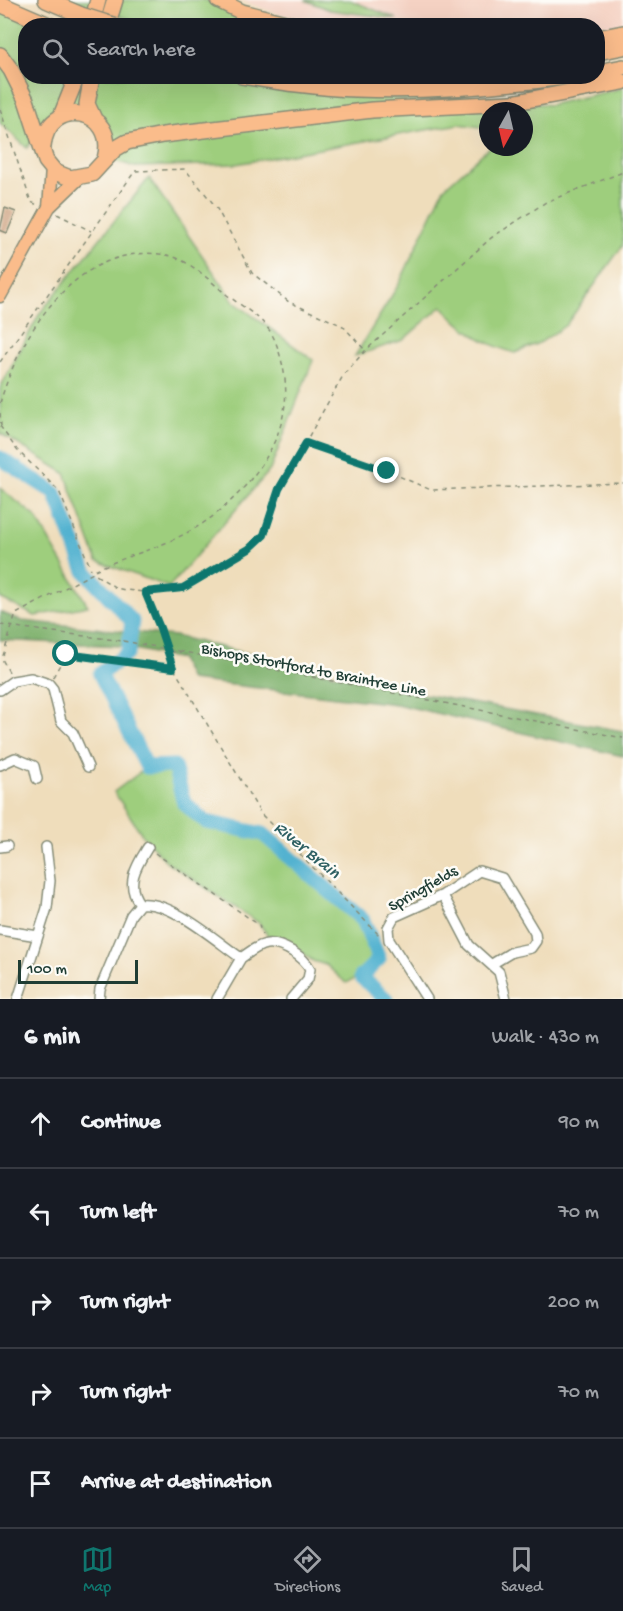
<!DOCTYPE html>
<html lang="en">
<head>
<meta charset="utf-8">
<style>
	:root { --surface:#171b24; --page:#20242c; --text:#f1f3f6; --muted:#9ea1a6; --line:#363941; --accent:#0f766e }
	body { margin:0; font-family:"Gochi Hand",sans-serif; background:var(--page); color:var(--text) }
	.compass { position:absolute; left:479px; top:102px; width:54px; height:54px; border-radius:50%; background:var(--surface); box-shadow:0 6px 24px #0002; rotate:188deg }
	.scale { position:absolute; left:18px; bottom:15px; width:120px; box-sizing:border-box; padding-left:6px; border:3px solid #1f3d34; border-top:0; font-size:16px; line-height:21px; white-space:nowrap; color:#1f3d34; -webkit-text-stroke:4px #fdfcf7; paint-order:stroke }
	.stop { position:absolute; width:18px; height:18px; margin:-14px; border:4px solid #0f766e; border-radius:50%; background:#fff }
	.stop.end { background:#0f766e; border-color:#fff; box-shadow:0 2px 6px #0008 }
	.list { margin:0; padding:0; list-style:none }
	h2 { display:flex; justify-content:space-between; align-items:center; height:78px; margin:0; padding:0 24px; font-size:26px }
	h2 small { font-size:20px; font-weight:400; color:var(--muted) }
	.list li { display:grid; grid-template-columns:39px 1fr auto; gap:18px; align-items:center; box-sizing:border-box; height:90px; padding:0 24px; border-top:2px solid var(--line) }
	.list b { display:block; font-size:22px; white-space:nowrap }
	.list em { font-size:20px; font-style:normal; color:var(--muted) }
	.icon { flex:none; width:33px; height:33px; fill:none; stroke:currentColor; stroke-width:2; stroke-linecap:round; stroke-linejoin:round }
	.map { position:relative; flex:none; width:623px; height:999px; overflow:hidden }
	.search { position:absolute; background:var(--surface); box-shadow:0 6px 24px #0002; left:18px; right:18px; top:18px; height:66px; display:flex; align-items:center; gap:15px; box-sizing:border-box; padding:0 21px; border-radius:24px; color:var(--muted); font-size:22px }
	.sheet { height:528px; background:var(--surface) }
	nav { display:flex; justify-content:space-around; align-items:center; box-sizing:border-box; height:84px; border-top:2px solid var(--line); background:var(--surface); font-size:16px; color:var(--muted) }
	nav a { display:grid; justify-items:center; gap:3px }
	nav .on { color:var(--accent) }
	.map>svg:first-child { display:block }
	.built { fill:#f5d2c3 }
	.green { fill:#9ece7d; stroke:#5e8658; stroke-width:1.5 }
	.forest { fill:#7eb16c; stroke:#4e7750; stroke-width:1.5 }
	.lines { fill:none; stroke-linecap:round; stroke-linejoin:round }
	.river { stroke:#52b2d0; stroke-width:15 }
	.building { fill:#ca9d7a }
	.minor-casing { stroke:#878d78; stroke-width:12 }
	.major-casing { stroke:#878d78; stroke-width:15 }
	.highway-casing { stroke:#878d78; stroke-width:18 }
	.path { stroke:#878d78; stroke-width:1.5; stroke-dasharray:4.5 4.5; stroke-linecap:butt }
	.minor { stroke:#fff; stroke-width:9 }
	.major { stroke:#fabc8b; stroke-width:12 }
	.highway { stroke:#fabc8b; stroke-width:15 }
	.highway-bridge-casing { stroke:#878d78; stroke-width:18; stroke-linecap:butt }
	.path-bridge { stroke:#878d78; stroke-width:1.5; stroke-dasharray:4.5 4.5; stroke-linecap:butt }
	.highway-bridge { stroke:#fabc8b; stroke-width:15 }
	.route { stroke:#0f766e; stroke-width:8 }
	.labels { text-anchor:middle; stroke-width:5; stroke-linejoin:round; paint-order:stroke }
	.street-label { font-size:16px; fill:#1f3d34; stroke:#fdfcf7 }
	.water-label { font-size:18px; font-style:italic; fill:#2e6063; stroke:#fdfcf7 }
</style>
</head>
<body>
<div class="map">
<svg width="623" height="999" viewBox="0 0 623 999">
	<rect width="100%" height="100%" fill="#fdfcf7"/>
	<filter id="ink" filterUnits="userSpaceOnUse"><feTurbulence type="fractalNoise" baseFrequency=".0167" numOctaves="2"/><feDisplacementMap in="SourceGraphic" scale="12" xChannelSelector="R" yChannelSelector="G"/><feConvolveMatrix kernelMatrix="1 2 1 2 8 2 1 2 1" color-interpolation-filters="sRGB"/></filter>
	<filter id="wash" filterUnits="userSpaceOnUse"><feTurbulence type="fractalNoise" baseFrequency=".008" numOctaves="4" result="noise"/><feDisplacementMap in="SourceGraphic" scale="24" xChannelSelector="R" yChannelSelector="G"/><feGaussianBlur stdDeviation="1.35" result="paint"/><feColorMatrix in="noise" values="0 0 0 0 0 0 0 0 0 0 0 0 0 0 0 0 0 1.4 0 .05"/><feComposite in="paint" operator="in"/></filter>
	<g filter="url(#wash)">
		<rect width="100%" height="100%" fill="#efddbb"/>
		<path class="built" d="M239 0H623V26L598 30V26H348L285 16Z"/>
		<path class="green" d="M70 0H205L261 21 283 25H148Z
			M305 0H350L397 19 330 10Z
			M0 10 37 25 26 26V76L215 77 249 83 392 98 488 97 549 105 623 88V245L566 325 541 342 515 353C484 344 463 330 442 306L403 340 355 356 399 284 444 188 490 147H524V111H488V128L459 124 236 164 135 167 113 160C115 130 110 125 85 109L41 127 27 148 0 123Z
			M149 178 234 302 313 360 270 470 169 587 97 561 65 473 0 433V388L40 313Z
			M0 488 35 516 88 606 35 616 0 598Z
			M174 766 184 803 206 822 263 834 363 920 379 959 361 977 346 983 326 965 313 961 281 937 268 936 259 923 167 862 143 836 114 792 147 767Z"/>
		<path class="forest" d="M0 612 22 621 175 636 396 689 623 731V756L396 704 190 680 180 659 121 646 0 640Z"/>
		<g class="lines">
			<path class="river" d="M0 458 55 493 85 571 132 621 128 653 100 674 147 767 174 766 184 803 206 822 263 834 363 920 379 959 361 977 386 999"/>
		</g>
		<g id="blocks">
			<path class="building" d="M5 208 16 212 7 233 0 230Z"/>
		</g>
	</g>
	<g filter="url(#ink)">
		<use href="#blocks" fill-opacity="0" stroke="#878d78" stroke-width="1.5"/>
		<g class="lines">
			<g class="minor-casing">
				<path id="minor" d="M0 690 13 681 31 678 49 684 53 689 61 721 73 733 88 767
					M0 765 15 758 34 766 37 779
					M0 847 7 846
					M443 895 469 945 499 972 506 999
					M140 904C124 884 137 865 148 847
					M0 930 38 936
					M241 958C262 943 269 938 293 952 301 957 306 961 310 969L308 979 291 999
					M18 999 47 908 50 881 46 847
					M99 999 100 989 131 915 140 904C171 900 216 941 241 958L217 999
					M427 999 389 940 388 928 394 917 443 895 479 871 502 878 535 933 536 941 531 948 512 952 492 964"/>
			</g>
			<g class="major-casing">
				<path id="major" d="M49 207 52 169
					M0 296 49 207 79 178"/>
			</g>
			<g class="highway-casing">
				<path id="highway" d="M46 0 81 15
					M218 0 242 12 297 26
					M0 4 51 26
					M91 26 98 0
					M107 26 115 0
					M598 38 623 33
					M598 52 623 47
					M0 55 11 70 26 100 46 161 55 172 70 178 92 174 115 149 127 142 163 135 372 110 511 103 623 82
					M598 72 623 67
					M92 76 87 104 94 119
					M242 76C280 82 318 88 356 89 428 92 500 86 572 76
					M61 116 77 76
					M43 147C47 95 119 107 105 159"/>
			</g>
			<path class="path" d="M0 109 31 202 40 206
				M57 214 91 231
				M0 362 135 171 185 169 216 207 252 273 289 302 343 326 365 350
				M0 403C21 330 80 240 167 255 190 260 210 281 227 295 240 305 256 314 266 326 275 336 279 351 282 363 297 421 264 472 222 509 181 544 138 551 92 571
				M0 413 1 426
				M0 426 17 450 59 491 91 569
				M307 443 387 471 431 490 623 483
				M145 593 173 667 261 814 380 936
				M0 625 123 641
				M170 652H184L623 738
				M9 672 2 659 16 614 93 573 116 588 125 590 145 592 182 588 249 549 264 535 279 489 344 374 365 351 491 238 546 202 623 172
				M53 677 66 654 172 667
				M155 853 259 925 262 935"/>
			<use href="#minor" class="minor"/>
			<use href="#major" class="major"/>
			<use href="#highway" class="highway"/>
			<g class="highway-bridge-casing">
				<path id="highway-bridge" d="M81 15 116 26"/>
			</g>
			<path class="path-bridge" d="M123 641 184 652"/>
			<use href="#highway-bridge" class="highway-bridge"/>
		</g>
	</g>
	<g class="lines" filter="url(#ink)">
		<path class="route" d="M66 654 173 668 160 628 145 592 183 588 249 549 264 535 279 489 306 443 387 471"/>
	</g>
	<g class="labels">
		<g class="street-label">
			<text transform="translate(314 668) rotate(11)" y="6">Bishops Stortford to Braintree Line</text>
			<text transform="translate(422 887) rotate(-30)" y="6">Springfields</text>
		</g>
		<g class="water-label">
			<text transform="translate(308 849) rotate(39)" y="6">River Brain</text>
		</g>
	</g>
</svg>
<svg class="compass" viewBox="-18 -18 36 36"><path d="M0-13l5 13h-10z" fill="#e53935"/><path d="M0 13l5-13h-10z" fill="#9ea1a6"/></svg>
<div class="scale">100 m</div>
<div class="stop" style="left:66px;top:654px"></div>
<div class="stop end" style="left:387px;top:471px"></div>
<div class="search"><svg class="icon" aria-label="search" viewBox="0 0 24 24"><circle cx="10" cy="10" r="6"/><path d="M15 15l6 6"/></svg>Search here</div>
</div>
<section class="sheet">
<h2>6 min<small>Walk · 430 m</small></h2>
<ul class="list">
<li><svg class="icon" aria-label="ahead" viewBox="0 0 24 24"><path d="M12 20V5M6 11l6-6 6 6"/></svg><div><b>Continue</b></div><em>90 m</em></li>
<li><svg class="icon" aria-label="left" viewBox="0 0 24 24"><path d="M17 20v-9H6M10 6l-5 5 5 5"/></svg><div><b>Turn left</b></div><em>70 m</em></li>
<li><svg class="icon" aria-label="right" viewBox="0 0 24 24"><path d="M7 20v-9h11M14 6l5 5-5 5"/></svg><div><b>Turn right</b></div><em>200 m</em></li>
<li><svg class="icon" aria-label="right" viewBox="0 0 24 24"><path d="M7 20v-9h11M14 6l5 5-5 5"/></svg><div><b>Turn right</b></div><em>70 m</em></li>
<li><svg class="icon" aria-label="arrive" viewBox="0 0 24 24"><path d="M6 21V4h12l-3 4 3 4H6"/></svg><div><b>Arrive at destination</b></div></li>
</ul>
</section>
<nav>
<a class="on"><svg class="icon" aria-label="map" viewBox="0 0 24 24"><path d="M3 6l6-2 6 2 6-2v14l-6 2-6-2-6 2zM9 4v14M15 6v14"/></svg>Map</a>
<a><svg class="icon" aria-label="directions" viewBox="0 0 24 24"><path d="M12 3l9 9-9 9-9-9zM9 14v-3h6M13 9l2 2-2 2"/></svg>Directions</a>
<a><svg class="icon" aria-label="saved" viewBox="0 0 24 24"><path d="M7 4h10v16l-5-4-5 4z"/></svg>Saved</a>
</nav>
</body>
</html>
